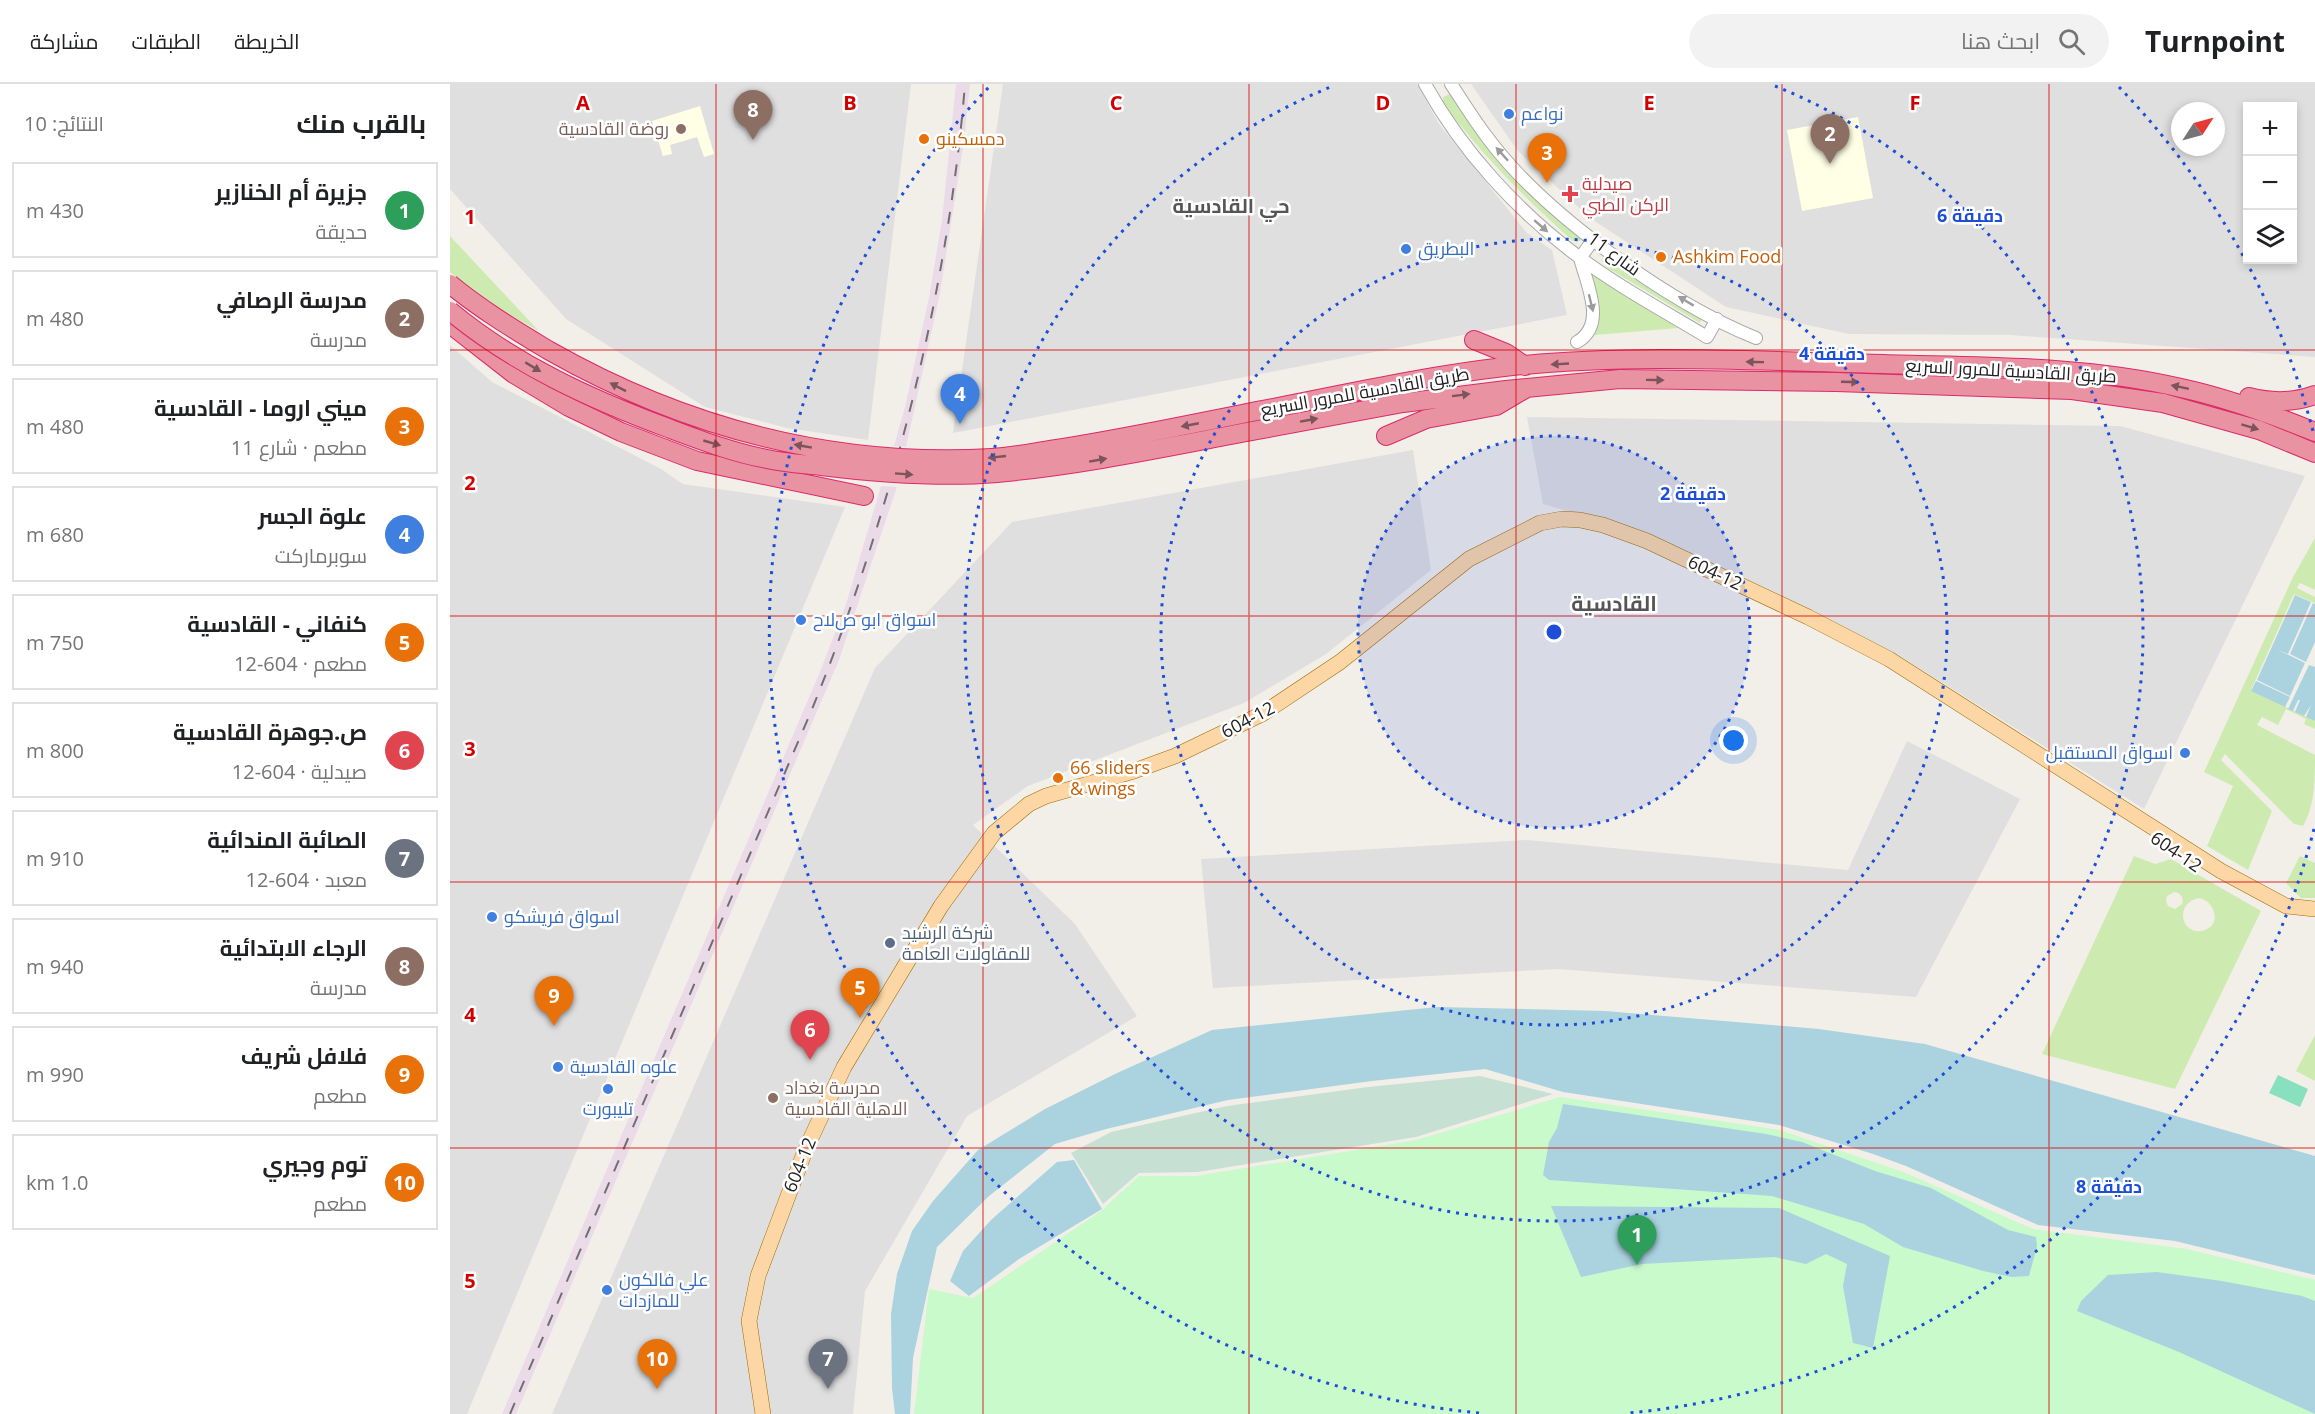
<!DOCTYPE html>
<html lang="ar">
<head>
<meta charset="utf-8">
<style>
	:root { --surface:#fff; --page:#f2f2f2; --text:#202124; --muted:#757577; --line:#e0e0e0; --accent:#d40000 }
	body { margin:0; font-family:"Open Sans",Cairo,sans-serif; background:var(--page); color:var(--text); direction:rtl }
	.controls { position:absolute; right:18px; top:18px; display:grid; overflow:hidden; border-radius:0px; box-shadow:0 3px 9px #0003 }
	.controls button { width:54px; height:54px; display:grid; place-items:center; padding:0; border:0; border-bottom:2px solid var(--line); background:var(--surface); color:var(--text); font:30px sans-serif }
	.compass { position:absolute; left:1721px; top:18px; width:54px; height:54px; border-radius:50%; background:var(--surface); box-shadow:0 3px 9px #0003; rotate:54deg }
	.you { position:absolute; left:1284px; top:657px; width:21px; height:21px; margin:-15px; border:4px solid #fff; border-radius:50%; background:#1a73e8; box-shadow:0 0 0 9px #1a73e833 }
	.badge { display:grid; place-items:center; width:39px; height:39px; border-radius:50%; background:var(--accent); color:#fff; font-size:20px; font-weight:700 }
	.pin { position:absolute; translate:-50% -50px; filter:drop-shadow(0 2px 3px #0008) }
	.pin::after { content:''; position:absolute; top:32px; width:21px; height:18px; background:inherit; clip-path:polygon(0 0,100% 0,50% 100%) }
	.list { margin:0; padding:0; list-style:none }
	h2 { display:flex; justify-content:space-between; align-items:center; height:78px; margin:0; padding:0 24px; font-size:26px }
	h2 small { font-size:20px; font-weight:400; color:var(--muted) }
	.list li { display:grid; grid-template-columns:39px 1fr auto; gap:18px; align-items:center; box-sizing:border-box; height:96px; margin:0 12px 12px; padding:0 12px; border:2px solid var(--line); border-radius:0px }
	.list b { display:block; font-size:22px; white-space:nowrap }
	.list p { margin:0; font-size:20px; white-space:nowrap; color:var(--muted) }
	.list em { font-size:20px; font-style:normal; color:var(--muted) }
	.icon { flex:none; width:33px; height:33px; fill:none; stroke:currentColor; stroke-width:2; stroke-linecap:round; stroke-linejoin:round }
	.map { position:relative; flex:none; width:1865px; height:1330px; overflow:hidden; direction:ltr }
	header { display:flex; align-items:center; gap:36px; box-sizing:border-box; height:84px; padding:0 30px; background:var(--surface); border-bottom:2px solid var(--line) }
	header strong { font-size:28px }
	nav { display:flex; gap:33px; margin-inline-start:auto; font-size:21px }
	.search { width:420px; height:54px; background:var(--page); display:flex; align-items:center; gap:15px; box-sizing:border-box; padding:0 21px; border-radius:33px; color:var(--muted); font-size:22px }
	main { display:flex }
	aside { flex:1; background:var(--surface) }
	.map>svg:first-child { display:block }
	.residential { fill:#e0dfdf; fill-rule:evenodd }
	.industrial { fill:#ebdbe8 }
	.education { fill:#ffffe5 }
	.grass { fill:#cdebb0; fill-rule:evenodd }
	.wetland { fill:#c6e0d4 }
	.park { fill:#c8facc }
	.pitch { fill:#88e0be }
	.water { fill:#aad3df }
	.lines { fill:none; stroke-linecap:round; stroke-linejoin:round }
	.minor-casing { stroke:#a9a9a9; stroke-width:14 }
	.major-casing { stroke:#a06b00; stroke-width:16 }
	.highway-casing { stroke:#dc2a67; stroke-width:20 }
	.minor { stroke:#fff; stroke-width:12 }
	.major { stroke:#fcd6a4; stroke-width:15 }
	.highway { stroke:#e892a2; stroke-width:18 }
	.rail { stroke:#707070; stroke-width:2; stroke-dasharray:12 12; stroke-linecap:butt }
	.highway-bridge-casing { stroke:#dc2a67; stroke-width:20; stroke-linecap:butt }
	.highway-bridge { stroke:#e892a2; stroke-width:18 }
	.oneway { fill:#9c9c9c }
	.oneway2 { fill:#7b545c }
	.grid { fill:none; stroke:#d40000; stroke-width:1.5; stroke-opacity:0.55 }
	.ring { fill:none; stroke:#1d4ed8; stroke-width:3; stroke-dasharray:3 6 }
	.shop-dot { fill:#3f7fe0; stroke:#fff; stroke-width:2 }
	.education-dot { fill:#8d6e63; stroke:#fff; stroke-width:2 }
	.food-dot { fill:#e8710a; stroke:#fff; stroke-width:2 }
	.health-dot { fill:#e0444e; stroke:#fff; stroke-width:2 }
	.service-dot { fill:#5c6f8a; stroke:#fff; stroke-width:2 }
	.labels { text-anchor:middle; stroke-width:5; stroke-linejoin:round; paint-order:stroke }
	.shop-label { font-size:18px; fill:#366cbe; stroke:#fff; text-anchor:start }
	.education-label { font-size:18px; fill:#785e54; stroke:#fff; text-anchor:end }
	.food-label { font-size:18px; fill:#c56008; stroke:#fff; text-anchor:start }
	.health-label { font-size:18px; fill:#be3a42; stroke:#fff; text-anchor:start }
	.street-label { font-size:18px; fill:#222; stroke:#fff }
	.service-label { font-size:18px; fill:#4e5e75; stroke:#fff; text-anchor:start }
	.neighbourhood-label { font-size:20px; font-weight:bold; fill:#555; stroke:#fff }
	.quarter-label { font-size:21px; font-weight:bold; fill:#555; stroke:#fff }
	.grid-label { font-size:20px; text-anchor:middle; font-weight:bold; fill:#d40000; stroke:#fff; stroke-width:5; stroke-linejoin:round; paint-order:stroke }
	.centre { fill:#1d4ed8; stroke:#fff; stroke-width:3 }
	.ring-label { font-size:18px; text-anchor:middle; font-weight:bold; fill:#1d4ed8; stroke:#fff; stroke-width:5; stroke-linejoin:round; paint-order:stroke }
</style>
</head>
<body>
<header>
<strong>Turnpoint</strong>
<div class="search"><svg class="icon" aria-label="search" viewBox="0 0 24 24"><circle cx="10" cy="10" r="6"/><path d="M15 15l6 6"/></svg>ابحث هنا</div>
<nav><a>الخريطة</a><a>الطبقات</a><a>مشاركة</a></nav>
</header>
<main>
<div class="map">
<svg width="1865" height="1330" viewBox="0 0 1865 1330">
	<rect width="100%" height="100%" fill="#f2efe9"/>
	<path class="residential" d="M0 0H461L418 356 337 344 255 323 116 235 0 105Z
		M553 0H967L989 40 1077 149 1102 166 1117 231 503 349Z
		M1021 0H1865V273L1560 251 1399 250 1276 223 1140 134 1068 67ZM1798 22H1842V176H1798ZM1730 27H1766V63H1730Z
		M0 261 42 298 211 385 233 400 395 423 17 1330H0Z
		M1077 333 1670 342 1855 392 1694 725 1450 572 1202 451 1093 420Z
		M963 366 981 486 876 570 794 619 578 702 523 741 625 840 687 932 517 1032 415 1207 403 1330H102L425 584 562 438Z
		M1457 657 1570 715 1466 913 1108 885 763 904 751 775 1077 756 1398 786Z"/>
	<path class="industrial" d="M506 0H520L514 57 490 209 456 363 444 362 455 323 479 214 492 136Z
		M431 402 447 403 389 576 66 1330H52L370 588 397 517Z"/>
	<path class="education" d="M250 22 264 70 254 73 247 53 220 61 222 70 213 72 202 37Z
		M1408 33 1423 114 1352 127 1337 46Z"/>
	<path class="grass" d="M1000 10 1131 151 1130 157H1123C1075 115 1033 71 993 20V13Z
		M0 152 89 247 42 221 0 188Z
		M1153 173H1157L1252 233 1250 239 1156 183 1151 176Z
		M1137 185 1228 244 1145 251 1150 228Z
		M1865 454V506L1850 499 1847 504 1865 513V519L1844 510 1801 606 1865 637V645L1854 640 1856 635 1836 625 1828 641 1812 633 1807 641 1865 671C1865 695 1865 722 1853 742L1844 740 1775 670 1771 676 1822 727 1798 786 1757 762 1783 702 1754 688 1843 493Z
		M1684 772 1705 780 1721 775 1811 827 1725 1005 1592 970ZM1724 808C1731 809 1734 814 1732 820L1725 825 1718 822 1716 817 1717 812ZM1749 814C1767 818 1772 844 1751 847 1730 850 1725 818 1749 814Z
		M1850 772 1865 779V814H1851L1836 799Z
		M1865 951V997L1846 987Z"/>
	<path class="wetland" d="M1030 992 1103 1010 966 1053 748 1088 689 1089 653 1120 621 1069 661 1048 777 1022 918 1003Z"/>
	<path class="park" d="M1110 1013 1330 1046 1456 1089 1583 1145 1737 1165 1865 1196V1330H464L479 1205 523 1214 651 1127 689 1092H746L966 1056Z"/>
	<path class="pitch" d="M1828 991 1858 1005 1850 1023 1819 1009Z"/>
	<path class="water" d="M1845 511 1861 518 1838 570 1826 565 1855 579 1840 612 1807 596Z
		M1863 519 1865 520V558L1856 578 1840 570Z
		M1859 581 1865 583V637L1856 633 1861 621 1854 632 1845 628 1850 616H1848L1843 627 1838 625Z
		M1806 597 1840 613 1835 623 1801 607Z
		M987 923 1155 927 1369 945 1475 960 1865 1072V1191L1725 1157 1588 1141 1456 1082 1423 1070 1329 1041 1113 1008 1035 985 922 997 778 1016 656 1045 605 1060 539 1112 487 1163 463 1274 460 1330H445L442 1304 441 1230 447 1190 462 1147 483 1117 528 1066 595 1025 665 990 762 946Z
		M1113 1020 1316 1050 1352 1058 1425 1087 1481 1104 1558 1146 1586 1153 1587 1162 1579 1192 1562 1193 1533 1187 1453 1163 1414 1140 1322 1112 1099 1096 1093 1091 1099 1058 1107 1044Z
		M624 1076 652 1125 569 1175 519 1212 500 1197 513 1167 541 1136 607 1078Z
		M1101 1122 1329 1124 1440 1172 1423 1264 1403 1259 1393 1202 1397 1180 1376 1170 1356 1180 1325 1173 1192 1180 1131 1193Z
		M1707 1188 1772 1197 1852 1212 1865 1217V1330L1729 1268 1627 1227 1631 1217 1658 1191Z"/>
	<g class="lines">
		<g class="minor-casing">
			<path id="minor" d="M975 0C1012 67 1067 127 1129 173 1169 203 1214 227 1257 253L1267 235
				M1001 0C1013 18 1024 36 1037 53 1093 129 1219 219 1306 254
				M1127 258C1157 241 1137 201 1130 174L1143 156"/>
		</g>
		<g class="major-casing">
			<path id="major" d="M313 1330 299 1237 308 1192 355 1067 394 983 491 822 544 749 579 720 596 712 684 687 725 672 812 630 890 578 1019 475 1090 439 1112 435 1130 436 1153 441 1197 457 1358 533 1439 575 1771 787 1836 822 1865 825"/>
		</g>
		<g class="highway-casing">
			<path id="highway" d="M0 240 64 290 119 323 171 348 247 377 414 412
				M1024 256 1056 269 1075 282
				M1799 313C1822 319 1843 319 1865 311
				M797 329C882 313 967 293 1054 283 1179 269 1308 277 1434 280 1532 283 1634 281 1731 304 1777 314 1821 330 1865 348
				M802 347 953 319 1056 306 1170 295 1386 298 1622 306 1713 319 1809 346 1865 369
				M936 352 976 335 1046 322 1075 305"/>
		</g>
		<use href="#minor" class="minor"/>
		<use href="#major" class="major"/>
		<use href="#highway" class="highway"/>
		<path class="rail" d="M60 1330 360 630C440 435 498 211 515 0"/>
		<g class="highway-bridge-casing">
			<path id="highway-bridge" d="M0 200C30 225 65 246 98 266 235 344 384 383 542 374 561 373 581 369 600 366 666 356 732 342 797 329
				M0 227C64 280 140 315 218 344 250 356 284 369 317 375 335 379 353 380 371 382 429 389 489 394 547 389 633 381 717 363 802 347"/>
		</g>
		<use href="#highway-bridge" class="highway-bridge"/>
	</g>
	<defs><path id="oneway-solid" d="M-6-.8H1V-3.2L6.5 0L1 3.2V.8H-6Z" transform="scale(1.5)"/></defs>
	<g class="oneway">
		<use href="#oneway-solid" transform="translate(1052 70) rotate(-132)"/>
		<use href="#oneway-solid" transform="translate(1091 142) rotate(41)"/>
		<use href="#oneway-solid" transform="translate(1236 217) rotate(-149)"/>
		<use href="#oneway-solid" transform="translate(1141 219) rotate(76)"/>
	</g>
	<g class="oneway2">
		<use href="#oneway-solid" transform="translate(1305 278) rotate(-179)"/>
		<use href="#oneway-solid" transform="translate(1110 280) rotate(177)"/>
		<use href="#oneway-solid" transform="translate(83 283) rotate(31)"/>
		<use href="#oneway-solid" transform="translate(1205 296) rotate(1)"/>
		<use href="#oneway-solid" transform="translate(1400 298) rotate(2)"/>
		<use href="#oneway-solid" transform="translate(168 303) rotate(-153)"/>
		<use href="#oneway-solid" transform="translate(1730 303) rotate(-168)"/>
		<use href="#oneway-solid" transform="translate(1011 311) rotate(-7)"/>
		<use href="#oneway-solid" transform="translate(859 336) rotate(-10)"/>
		<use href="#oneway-solid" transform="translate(740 341) rotate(169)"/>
		<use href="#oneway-solid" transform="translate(1800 343) rotate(17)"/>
		<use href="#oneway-solid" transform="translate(262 359) rotate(16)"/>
		<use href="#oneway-solid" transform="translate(353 362) rotate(-170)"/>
		<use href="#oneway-solid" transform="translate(547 373) rotate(174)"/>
		<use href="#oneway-solid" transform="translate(648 376) rotate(-10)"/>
		<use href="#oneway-solid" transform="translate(454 390) rotate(4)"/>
	</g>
	<path class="grid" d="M266 0V1330M533 0V1330M799 0V1330M1066 0V1330M1332 0V1330M1599 0V1330M0 266H1865M0 532H1865M0 798H1865M0 1064H1865"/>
	<circle cx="1104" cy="548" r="196" fill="#1d4ed8" fill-opacity=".12"/>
	<g class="ring">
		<circle cx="1104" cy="548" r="196"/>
		<circle cx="1104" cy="548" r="393"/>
		<path d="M1325 2A589 589 0 1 1 883 2"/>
		<path d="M1864 745A785 785 0 0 1 1179 1329M1029 1329A785 785 0 0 1 539 3M1669 3A785 785 0 0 1 1864 351"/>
	</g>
	<g class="shop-dot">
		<circle cx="1059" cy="30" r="6"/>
		<circle cx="956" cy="165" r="6"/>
		<circle cx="351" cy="536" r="6"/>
		<circle cx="1735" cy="669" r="6"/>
		<circle cx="42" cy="833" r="6"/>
		<circle cx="108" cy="983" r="6"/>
		<circle cx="158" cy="1005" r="6"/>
		<circle cx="157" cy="1206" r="6"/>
	</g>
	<g class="education-dot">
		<circle cx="231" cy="45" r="6"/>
		<circle cx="323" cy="1014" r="6"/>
	</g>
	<g class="food-dot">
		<circle cx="474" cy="55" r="6"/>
		<circle cx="1211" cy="173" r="6"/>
		<circle cx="608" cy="694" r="6"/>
	</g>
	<path class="health-dot" d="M1117 101h6v6h6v6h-6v6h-6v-6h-6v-6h6z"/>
	<circle class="service-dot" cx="440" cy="859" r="6"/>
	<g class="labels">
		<g class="shop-label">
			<text x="1071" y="36">نواعم</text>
			<text x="968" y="171">البطريق</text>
			<text x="363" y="542">اسواق ابو صﻻح</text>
			<text x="1723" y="675" text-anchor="end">اسواق المستقبل</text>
			<text x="54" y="839">اسواق فريشكو</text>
			<text x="120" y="989">علوه القادسية</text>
			<text x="158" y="1031" text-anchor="middle">تليبورت</text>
			<text x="169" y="1202">علي فالكون<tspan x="169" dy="21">للمازدات</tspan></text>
		</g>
		<g class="education-label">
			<text x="219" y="51">روضة القادسية</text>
			<text x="335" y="1010" text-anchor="start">مدرسة بغداد<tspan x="335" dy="21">الاهلية القادسية</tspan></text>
		</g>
		<g class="food-label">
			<text x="486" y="61">دمسكينو</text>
			<text x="1223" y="179">Ashkim Food</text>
			<text x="620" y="690">66 sliders<tspan x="620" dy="21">&amp; wings</tspan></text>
		</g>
		<g class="health-label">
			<text x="1132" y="106">صيدلية<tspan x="1132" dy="21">الركن الطبي</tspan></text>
		</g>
		<g class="street-label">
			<text transform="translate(1164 170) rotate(36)" y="6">شارع 11</text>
			<text transform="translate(1561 287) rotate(3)" y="6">طريق القادسية للمرور السريع</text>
			<text transform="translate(915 308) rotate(-10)" y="6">طريق القادسية للمرور السريع</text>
			<text transform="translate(1265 489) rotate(25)" y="6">604-12</text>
			<text transform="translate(798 636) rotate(-28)" y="6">604-12</text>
			<text transform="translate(1726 768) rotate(34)" y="6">604-12</text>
			<text transform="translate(350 1081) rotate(-68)" y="6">604-12</text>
		</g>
		<g class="service-label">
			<text x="452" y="855">شركة الرشيد<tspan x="452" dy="21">للمقاولات العامة</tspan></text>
		</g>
		<g class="neighbourhood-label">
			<text x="781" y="129">حي القادسية</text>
		</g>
		<g class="quarter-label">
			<text x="1164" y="527">القادسية</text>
		</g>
	</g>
	<g class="grid-label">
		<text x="133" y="26">A</text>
		<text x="400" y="26">B</text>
		<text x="666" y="26">C</text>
		<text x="933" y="26">D</text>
		<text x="1199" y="26">E</text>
		<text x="1465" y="26">F</text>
		<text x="20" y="140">1</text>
		<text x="20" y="406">2</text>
		<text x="20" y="672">3</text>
		<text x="20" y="938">4</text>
		<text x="20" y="1204">5</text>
	</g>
	<circle cx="1104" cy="548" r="9" class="centre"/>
	<g class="ring-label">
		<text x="1520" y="138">6 دقيقة</text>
		<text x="1382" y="276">4 دقيقة</text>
		<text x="1243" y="416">2 دقيقة</text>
		<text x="1659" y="1109">8 دقيقة</text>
	</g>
</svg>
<div class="controls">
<button>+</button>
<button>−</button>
<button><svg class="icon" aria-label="layers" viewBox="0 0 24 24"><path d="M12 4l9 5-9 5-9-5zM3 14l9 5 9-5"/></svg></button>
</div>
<svg class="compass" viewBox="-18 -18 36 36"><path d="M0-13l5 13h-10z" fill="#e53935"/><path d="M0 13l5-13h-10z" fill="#757577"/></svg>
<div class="you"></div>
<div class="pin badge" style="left:1187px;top:1181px;background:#2e9e5b">1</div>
<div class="pin badge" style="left:1380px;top:80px;background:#8d6e63">2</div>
<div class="pin badge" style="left:1097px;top:99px;background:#e8710a">3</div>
<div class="pin badge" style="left:510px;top:340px;background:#3f7fe0">4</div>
<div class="pin badge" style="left:410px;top:934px;background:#e8710a">5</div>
<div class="pin badge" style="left:360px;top:976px;background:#e0444e">6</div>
<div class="pin badge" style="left:378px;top:1305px;background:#6b7280">7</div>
<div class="pin badge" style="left:303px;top:56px;background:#8d6e63">8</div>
<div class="pin badge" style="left:104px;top:942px;background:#e8710a">9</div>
<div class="pin badge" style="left:207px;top:1305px;background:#e8710a">10</div>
</div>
<aside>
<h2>بالقرب منك<small>النتائج: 10</small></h2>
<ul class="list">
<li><span class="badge" style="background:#2e9e5b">1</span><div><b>جزيرة أم الخنازير</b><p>حديقة</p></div><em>430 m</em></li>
<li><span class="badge" style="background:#8d6e63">2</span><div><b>مدرسة الرصافي</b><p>مدرسة</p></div><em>480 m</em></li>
<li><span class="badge" style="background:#e8710a">3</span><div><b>ميني اروما - القادسية</b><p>مطعم · شارع 11</p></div><em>480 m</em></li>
<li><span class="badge" style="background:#3f7fe0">4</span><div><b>علوة الجسر</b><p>سوبرماركت</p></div><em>680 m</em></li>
<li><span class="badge" style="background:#e8710a">5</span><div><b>كنفاني - القادسية</b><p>مطعم · 604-12</p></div><em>750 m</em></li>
<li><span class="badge" style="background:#e0444e">6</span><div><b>ص.جوهرة القادسية</b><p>صيدلية · 604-12</p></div><em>800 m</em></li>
<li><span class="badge" style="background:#6b7280">7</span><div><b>الصائبة المندائية</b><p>معبد · 604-12</p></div><em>910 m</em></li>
<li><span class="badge" style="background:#8d6e63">8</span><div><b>الرجاء الابتدائية</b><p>مدرسة</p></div><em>940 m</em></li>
<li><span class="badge" style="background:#e8710a">9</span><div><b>فلافل شريف</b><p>مطعم</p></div><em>990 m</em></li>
<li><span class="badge" style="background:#e8710a">10</span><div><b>توم وجيري</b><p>مطعم</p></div><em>1.0 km</em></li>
</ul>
</aside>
</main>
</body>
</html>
